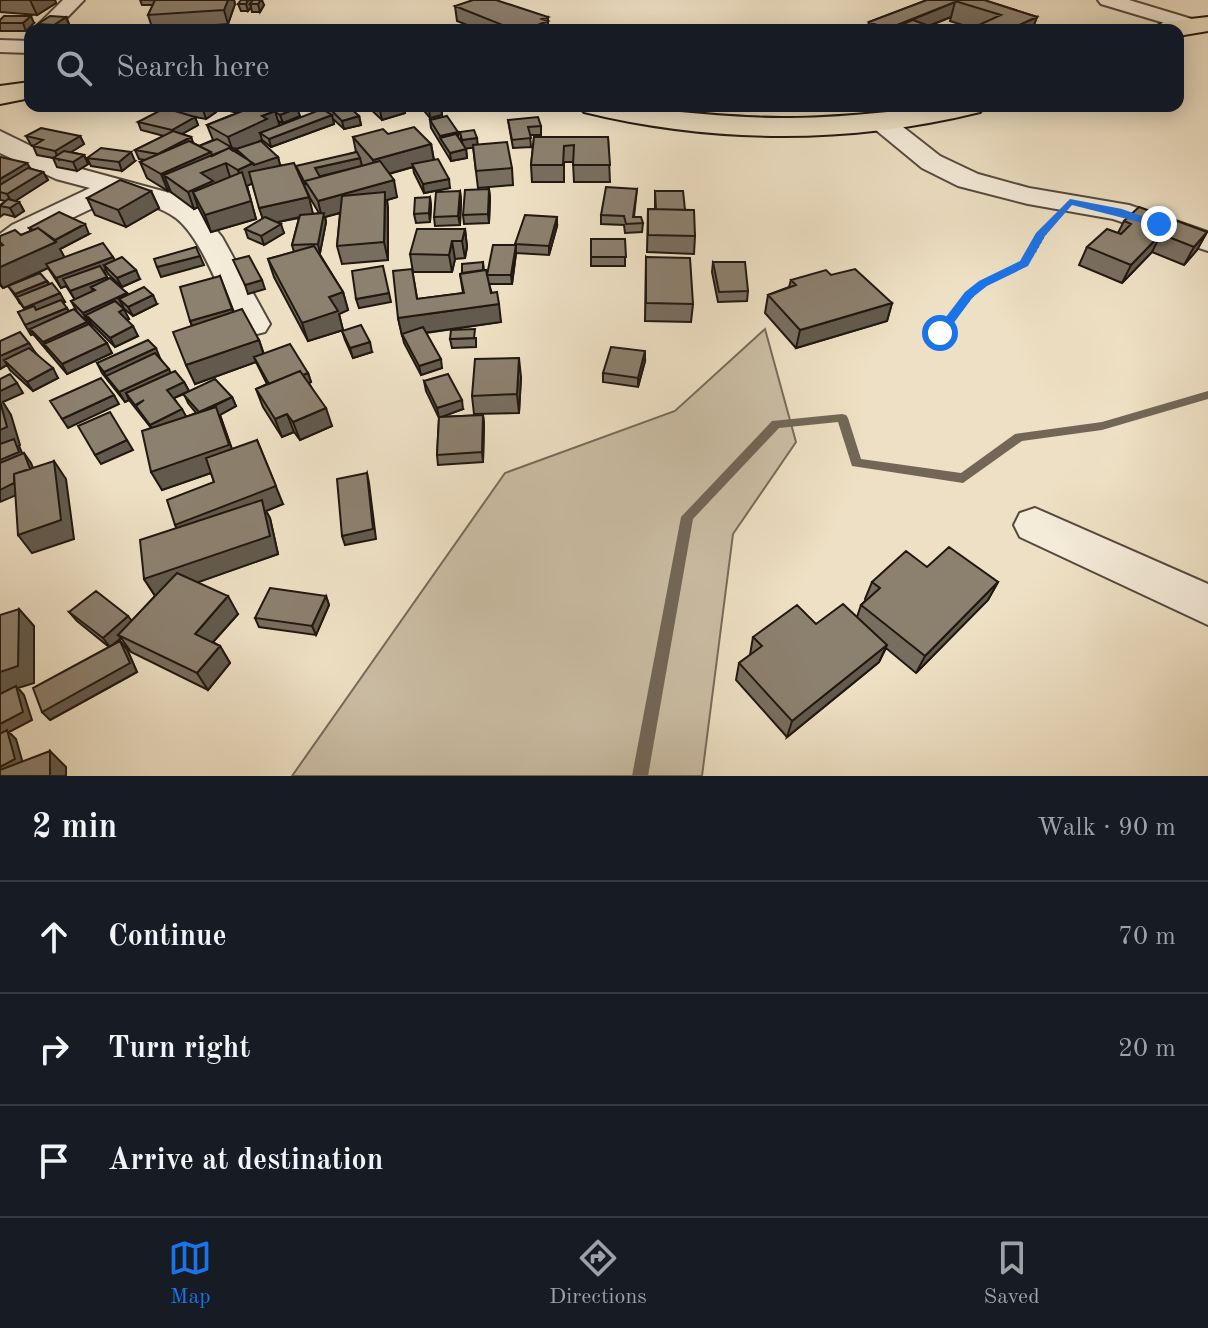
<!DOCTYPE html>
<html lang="en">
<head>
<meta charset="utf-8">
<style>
	:root { --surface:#171b24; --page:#20242c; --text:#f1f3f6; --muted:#9ea1a6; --line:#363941; --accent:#1a73e8 }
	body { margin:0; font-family:"Old Standard TT",serif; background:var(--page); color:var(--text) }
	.stop { position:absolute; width:24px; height:24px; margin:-18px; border:6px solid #1a73e8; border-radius:50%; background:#fff }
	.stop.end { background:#1a73e8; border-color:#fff; box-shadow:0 2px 8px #0008 }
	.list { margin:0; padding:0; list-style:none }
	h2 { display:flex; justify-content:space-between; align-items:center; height:104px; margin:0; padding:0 32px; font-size:34px }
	h2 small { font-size:26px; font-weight:400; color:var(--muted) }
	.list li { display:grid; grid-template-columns:52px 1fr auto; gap:24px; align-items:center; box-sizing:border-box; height:112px; padding:0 32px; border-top:2px solid var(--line) }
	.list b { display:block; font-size:30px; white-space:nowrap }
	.list em { font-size:26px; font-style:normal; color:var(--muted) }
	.icon { flex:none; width:44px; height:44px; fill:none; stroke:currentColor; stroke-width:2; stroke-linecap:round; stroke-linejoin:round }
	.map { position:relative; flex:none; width:1208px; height:776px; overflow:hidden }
	.search { position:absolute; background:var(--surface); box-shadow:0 4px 20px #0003; left:24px; right:24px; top:24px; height:88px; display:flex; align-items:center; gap:20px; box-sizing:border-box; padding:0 28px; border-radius:16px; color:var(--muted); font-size:30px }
	.sheet { height:440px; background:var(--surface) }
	nav { display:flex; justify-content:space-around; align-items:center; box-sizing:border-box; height:112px; border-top:2px solid var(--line); background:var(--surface); font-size:22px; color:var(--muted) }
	nav a { display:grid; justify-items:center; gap:4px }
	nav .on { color:var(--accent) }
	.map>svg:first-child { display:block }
	.green { fill:#cbbea5; stroke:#766b5a; stroke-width:2 }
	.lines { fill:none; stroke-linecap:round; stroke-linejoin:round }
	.stream { fill:#726757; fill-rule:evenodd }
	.street-casing { stroke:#544a3d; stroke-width:4 }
	.highway-casing { stroke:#211810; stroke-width:4 }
	.path-far1 { stroke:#211810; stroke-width:4; stroke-dasharray:2 3; stroke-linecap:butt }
	.path { stroke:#211810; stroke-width:5; stroke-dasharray:2 4; stroke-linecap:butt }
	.street { fill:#f4ebd9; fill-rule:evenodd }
	.highway { fill:#eee0c4; fill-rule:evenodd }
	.wall { fill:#786e5f; stroke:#211810; stroke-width:2; fill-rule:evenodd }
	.shaded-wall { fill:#625a4d; stroke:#211810; stroke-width:2 }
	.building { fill:#8c806e; stroke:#211810; stroke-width:2 }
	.route { fill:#1a73e8 }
</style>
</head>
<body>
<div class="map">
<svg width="1208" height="776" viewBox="0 0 1208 776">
	<rect width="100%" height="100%" fill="#eee0c4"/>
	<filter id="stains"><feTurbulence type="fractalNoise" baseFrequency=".0025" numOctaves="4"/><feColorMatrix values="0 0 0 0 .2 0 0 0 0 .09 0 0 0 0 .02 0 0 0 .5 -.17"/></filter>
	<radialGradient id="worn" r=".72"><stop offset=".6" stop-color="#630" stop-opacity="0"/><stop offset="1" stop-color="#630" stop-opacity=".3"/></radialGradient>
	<path class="green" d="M765 329 796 442 733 534 702 776H292L505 473 675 411Z"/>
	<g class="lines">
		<path class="stream" d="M1208 391V399L1102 430 1022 441 963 483 852 466 838 422 779 428 693 519 648 776H632L681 517 772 421 842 414 846 415 848 418 861 459 961 473 1015 434 1102 422Z"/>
		<g class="street-casing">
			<path id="street" d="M63 0H84L55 30H33Z
				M1098 0H1129L1195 20 1198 24 1188 30 1101 4Z
				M0 40 30 41V53L0 52Z
				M880 114 889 116 940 156 978 174 1029 188 1129 205 1208 232V251L1113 219 1028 204 958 186 922 168 871 126 868 121Z
				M0 131 74 167 170 193 197 207 222 237 270 324 265 332 253 335 241 332C221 300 205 241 176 218 159 206 138 201 118 196L32 237 11 255 0 258V234L12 225 90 188 56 179 0 153Z
				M1035 508 1208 584V625L1020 537 1014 525 1020 513Z"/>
		</g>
		<g class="highway-casing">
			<path id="highway" d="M1208 17V31L1178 36V30H1151L1164 22Z
				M30 82V98L0 104V86Z
				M579 106C647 106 714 118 782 118 850 119 917 106 985 106L980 112C851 144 714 144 584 112Z"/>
		</g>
		<path class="path-far1" d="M973 293C987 279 1005 276 1022 265 1036 256 1039 236 1052 225"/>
		<path class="path" d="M940 333 975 291"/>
		<use href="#street" class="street"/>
		<use href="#highway" class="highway"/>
	</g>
	<path class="wall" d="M0 0H55L56 3 37 15 0 12Z
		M140 0H234L235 4 228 24 153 30 148 15 153 5H142Z
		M927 0H984L1037 17 1032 30H968L972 28 950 21 951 17 929 26 940 30H867L869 22Z
		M252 1 264 5 260 12H252L251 7 248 11H241L238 4Z
		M455 6 548 30H480L457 21Z
		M66 17 69 24 61 30H40L38 24Z
		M0 20 34 23 26 31H0Z
		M160 106H214L216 112 206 119 195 117 198 125 182 134 191 137 193 143 199 146 213 140 207 125 237 113 226 110 224 106H294L300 116 283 123 278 121 280 125 326 112 323 106H364V107L353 111 359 116 361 125 344 129 332 118 334 124 271 147 262 140 256 143 278 157 280 165 297 170 356 152 353 137 388 134 431 144 434 160 450 188 424 193 414 173 413 167 389 174 397 197 387 200 388 209V260L342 264 337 246 340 213 325 217 326 222 320 253H319L343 292 348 310 339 314 343 330 308 341 274 277 268 259 294 252 292 245 299 218 278 222 284 233 264 245 248 238 245 229 263 219 252 183 247 186 256 219 211 232 198 207 194 209 171 192 170 190 168 191 147 178 140 162 145 160 139 159 135 150 164 136 141 130 138 122 176 111 175 109ZM302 181 310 198 319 213 313 214Z
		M367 106H408L404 107 405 113 382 120Z
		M420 106H441L442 115 430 118Z
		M430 120 458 132V138L461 142 460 132 477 138V145L512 168 513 185 478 188 473 147 466 148 467 158 451 161 431 128Z
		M508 120 541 126V135H530L531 147 513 148Z
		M26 136H80L84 144 71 152 84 155 88 164 77 171 57 167 53 158 37 155 33 146H34L31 145Z
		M534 137H608L610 182H574L573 162H564V182H532L531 165Z
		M0 157 30 169 43 172 48 180 15 201 19 202 24 211 15 217 4 214 0 217V205L6 201 0 200Z
		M87 158 135 161 122 171 91 166Z
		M489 189 490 198 489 223 464 224 463 215Z
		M637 189 634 217 643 223 642 232 625 233 624 225 601 224V215Z
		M151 191 159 208 126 227 95 215 87 198Z
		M460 191 461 200 460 225 435 226 434 217Z
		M655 191 685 210 695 236 694 254 647 252 648 209H655Z
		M430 197 431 206 430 222 416 223 414 214Z
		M1124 221 1207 232 1197 250 1184 265 1152 252 1122 283 1079 265 1087 247 1118 233Z
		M557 226 549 255 516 253 512 284H489L501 322 426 333 442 368 421 375 404 343 398 318 418 299 463 293 460 274 483 262 484 270 487 275 515 245V244Z
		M29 228 89 234 60 249 64 257 115 260 140 279 122 287 108 274 106 270 104 271 108 279 127 293 128 295 157 304 133 316 122 307 129 319 127 320 138 336 115 347 90 322H88L112 353 67 374 33 334 31 335 18 312 25 310 8 286 3 288 0 285V236L21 235 31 231ZM48 268 61 288 66 286 75 300 71 301 76 310 68 311 63 303 65 302 47 281 11 285Z
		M465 229 467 247 465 258 455 259 452 272H413L410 254Z
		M591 239H625V266H591Z
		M646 257 693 304 691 322 645 321Z
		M713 262 748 291 747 301 718 302 712 272Z
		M220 276 234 312 259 340 264 354 308 373 311 382 309 383 332 426 300 440 294 432 282 437 263 407 256 389 267 384 256 362 195 384 192 326 190 321Z
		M791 280 892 303 887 321 796 348 765 313 768 295 789 287Z
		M342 331 372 352 353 358 345 340Z
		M476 338V347L452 348 450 339Z
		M0 341 35 352 58 378 33 391 10 370 7 365 0 369Z
		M160 358 170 373 184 382 189 391 232 397 236 406 220 415 232 449 283 504 266 511 270 518 278 554 198 582 238 614 213 642 220 646 230 663 208 690 131 652 121 638 113 644 120 641 127 649 137 672 50 720 109 647 77 621 69 612 132 621 155 596 144 579 176 528 214 482 211 473 162 490 151 428 129 400 125 402 102 373 97 363ZM184 394 188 403 196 413 186 417 174 398Z
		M645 361 638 387 603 382V373Z
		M521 377 519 413 474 414 472 396Z
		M424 381 463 409 440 417 483 415 484 424 483 462 438 465 437 455 439 418 426 391Z
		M927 567 998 582 988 600 916 673 886 648 879 662 787 737 736 680 739 663 750 655 753 637 857 617 861 605 866 600 865 599 872 582Z
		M326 596 329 605 316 635 259 627 255 618Z"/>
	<path class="shaded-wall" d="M30 0H55L56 3 37 15Z
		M228 0H234L235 4 228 24 224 10Z
		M248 0H252L253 3 250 4 251 7 248 11 246 4Z
		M261 0H262L264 5 260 12 258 4Z
		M955 2 951 17 918 30 898 26 897 30H887Z
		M31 16 34 23 26 31 23 23Z
		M66 17 69 24 61 30H56L54 25Z
		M548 17V30H525L542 19Z
		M1037 17 1032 30H1008Z
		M209 106H214L216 112 206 119 203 110Z
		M346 106H364V107L347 112Z
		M379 106H408L404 107 405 113 382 120Z
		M441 106 442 115 430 118 429 109Z
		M297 108 300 116 283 123 280 115Z
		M275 111 280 127 260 133 262 140 239 151 236 149 239 158 226 164 231 180 193 192 198 207 194 209 188 192 164 175 170 190 168 191 161 174 211 152 233 151 228 137 262 116Z
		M332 115 334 124 271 147 269 139Z
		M359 116 361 125 344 129 342 121Z
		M195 117 198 125 175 138 172 130Z
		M80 136 84 144 59 160 55 151Z
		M191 137 194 145 159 154Z
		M477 138 478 147 463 149 462 140Z
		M431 144 434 161 377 177 373 160Z
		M466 149 467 158 451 161 450 153Z
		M131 152 135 161 122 171 119 162Z
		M84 155 88 164 77 171 73 162Z
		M278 157 280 165 259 180 247 186 256 219 211 232 205 215 243 187 238 170 253 163Z
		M360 158 362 166 317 177 315 168Z
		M27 163 32 171 0 185V179Z
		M43 172 48 180 12 203 7 194Z
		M449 179 450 188 424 193 423 184Z
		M394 180 397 197 387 200 388 209V260L384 242 385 200 325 217 326 222 320 253 318 244 322 218 318 201Z
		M489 189 490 198 489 223 488 214Z
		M151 191 159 208 126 227 118 210Z
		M460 191 461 200 460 225 458 216Z
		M309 197 313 214 265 225 259 208Z
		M430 197 431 206 430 222 429 213Z
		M19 202 24 211 15 217 10 208Z
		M557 217V226L549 255V246Z
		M85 224 89 234 60 249 66 260 3 288 0 283V267L56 242 55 240Z
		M281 224 284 233 264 245 261 236Z
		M465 229 467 247 465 258 462 241Z
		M1207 232 1197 250 1184 265 1194 247Z
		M1161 234 1152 252 1122 283 1131 265Z
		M452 241 455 259 452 272 449 255Z
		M516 245V254L512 284 511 275Z
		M200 256 204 265 161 277 157 267Z
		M113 257 118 266 104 265 106 270 61 288 56 278Z
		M412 269 420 315 499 304 501 322 402 336 398 318Z
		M136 270 140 279 122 287 117 278Z
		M107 277 112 286 91 287 94 293 75 300 70 291Z
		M262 280 265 289 248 294 245 285Z
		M47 281 52 291 17 297 20 304 15 294Z
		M343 292 348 310 339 314 343 330 308 341 302 323 329 297Z
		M60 293 65 302 30 317 24 308Z
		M127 293 131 302 119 299 123 306 92 321 86 315 90 322 88 323 83 313Z
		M389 293 391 302 359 308 356 299Z
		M153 295 157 304 133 316 128 307Z
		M892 303 887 321 796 348 800 330Z
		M67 308 72 318 30 329 33 334 31 335 25 325Z
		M124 309 129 319 123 322 119 312Z
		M232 309 239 327 198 339 190 321Z
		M87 322 92 331 44 344 48 352 43 342Z
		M133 326 138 336 115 347 110 338Z
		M259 340 265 359 254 357 256 362 195 384 186 365Z
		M370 342 372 352 353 358 350 348Z
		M29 343 35 352 8 365 4 360 7 365 0 369V356Z
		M107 343 112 353 67 374 62 364Z
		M156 348 160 358 110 381 106 376 109 382 104 372Z
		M645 351V361L638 387V378Z
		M519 358 521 377 519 413 517 394Z
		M441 359 442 368 421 375 419 366Z
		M53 368 58 378 33 391 27 382Z
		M169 369 173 379 126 393 129 400 125 402 119 392Z
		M308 373 311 382 274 396 271 387Z
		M184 382 189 391 172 399 167 390Z
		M17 383 23 393 3 402 11 415 20 445 19 446 26 462 0 473V391Z
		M114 395 119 404 68 428 62 419Z
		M232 397 236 406 220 415 237 464 162 490 151 472 200 413Z
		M462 400 463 409 439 418 437 408Z
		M326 408 332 426 300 440 293 422Z
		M182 409 187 418 155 434 150 425Z
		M287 414 294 432 282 437 275 419Z
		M483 415 484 424 483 462 482 452Z
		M127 440 133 450 101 464 95 455Z
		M257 440 283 504 266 511 270 518 278 554 156 597 144 579 185 543 175 525Z
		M24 453 31 463 40 485 0 502V490Z
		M54 461 66 479 74 539 32 553 18 535Z
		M367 473 369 483 376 539 345 545 342 536Z
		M998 582 988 600 916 673 925 656Z
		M228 596 238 614 205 651 195 634Z
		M326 596 329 605 316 635 312 626Z
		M19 609 34 626V683L18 688 24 695 32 720 9 732 16 739 24 767 0 776V672Z
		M128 616 135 625 118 635 121 638 110 647 103 638Z
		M120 641 127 649 137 672 50 720 42 712Z
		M887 645 879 662 787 737 792 721Z
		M220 646 230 663 208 690 197 673Z
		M50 751 66 767V776H50Z"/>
	<path class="building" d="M155 0H228L224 10 148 15Z
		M241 0H248L246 4H238Z
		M253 0H261L258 4H250Z
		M473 0H496L548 17 542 19 548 21 525 30H515L455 6Z
		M927 0H957L955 2 887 29 869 22Z
		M957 0H984L1037 17 1008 30H968L1001 15 955 1Z
		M4 16H31L23 23H0V20Z
		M50 16 66 17 54 25 38 24Z
		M913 20 940 30H909L898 26Z
		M179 106H209L203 110Z
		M255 106H266L275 111 262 116 267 119 228 137 207 125Z
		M266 106H294L297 108 280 115Z
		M327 106H348L359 116 342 121Z
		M426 106H441L429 109Z
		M165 108 195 117 172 130 138 122Z
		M322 109 332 115 269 139 260 133Z
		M447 116 458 132 440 136 430 120Z
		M538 117 541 126 528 127 531 138 512 140 508 120Z
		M414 127 431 144 373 160 353 137 383 129 388 134Z
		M41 128 80 136 55 151 33 146 43 140 26 136Z
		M474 130 477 138 462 140 460 132Z
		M173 131 191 137 158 154 135 150Z
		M456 134 466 149 450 153 440 138Z
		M534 137H608L610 165H573L574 145 564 146 563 165H531Z
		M217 139 236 150 233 151 229 148 212 156 211 152 199 146Z
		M189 141 211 152 161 174 140 162Z
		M261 141 278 157 254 165 236 149Z
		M507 142 512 168 476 171 473 145Z
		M101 148 131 152 119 162 87 158Z
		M229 148 253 163 238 170 226 163 201 173 213 181 188 192 164 175Z
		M64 151 84 155 73 162 53 158Z
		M357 152 360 158 315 168 320 177 305 181 306 185 296 166Z
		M0 157 27 163 0 179Z
		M438 159 449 179 423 184 412 164Z
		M380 161 394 180 318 201 305 181Z
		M294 163 309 197 259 208 249 172Z
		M28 168 43 172 7 194 0 192V185Z
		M242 172 251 201 205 215 193 192Z
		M120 180 151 191 118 210 87 198Z
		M606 187 637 189 633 217H641L643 223 626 224 624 216 601 215Z
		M489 189 488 214 463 215 465 190Z
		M460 191 458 216 434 217 436 192Z
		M655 191H683L685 210 656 209Z
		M385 192 384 242 337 246 342 196Z
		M430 197 429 213 414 214 415 198Z
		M8 199 19 202 10 208 0 206Z
		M1139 207 1207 232 1194 247 1161 234 1131 265 1087 247 1107 229 1121 234 1131 224 1124 221Z
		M648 209 694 210 695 236 648 235Z
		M59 212 85 224 55 240 38 228 33 230 29 228Z
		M324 213 318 244 292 245 300 215Z
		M525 215 557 217 549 246 515 244Z
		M265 217 281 224 261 236 245 229Z
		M38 228 56 242 0 267V246L3 245 0 242V236L15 230 21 235Z
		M417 229H465L462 241H452L449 255 410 254Z
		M591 239H625L626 257H591Z
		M103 243 113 257 56 278 46 264Z
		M493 245H516L511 275H487Z
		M314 246 343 292 329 297 338 311 302 323 268 259Z
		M196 247 200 256 157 267 154 259Z
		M249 256 262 280 245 285 233 260Z
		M122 257 136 270 117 278 104 265Z
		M646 257 690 258 693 304 646 303Z
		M483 262V270L462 273V264Z
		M713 262H745L748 291 719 292Z
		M100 266 107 277 70 291 63 279Z
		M383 266 389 293 356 299 352 271Z
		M412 269 417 299 464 293 460 274 486 270 491 293 497 292 499 304 398 318 393 271Z
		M855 269 892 303 800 330 768 295 796 285 791 280 826 270 831 275Z
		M40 273 47 281 15 294 8 286Z
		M220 276 232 309 190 321 180 287Z
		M110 278 127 293 83 313 71 301 95 290 91 287Z
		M52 283 60 293 24 308 17 297Z
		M144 287 153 295 128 307 119 299Z
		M61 300 67 308 25 325 18 312 34 306 36 310Z
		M115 301 124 309 119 312 133 326 110 338 86 315Z
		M74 309 87 322 43 342 30 329Z
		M242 309 259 340 186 365 173 332Z
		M89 324 107 343 62 364 44 344Z
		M361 325 370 342 350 348 342 331Z
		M423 327 441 359 419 366 402 334Z
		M475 329 474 338 450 339 451 330Z
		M20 332 29 343 0 356V341Z
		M148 340 156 348 104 372 97 363Z
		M290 344 308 373 303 375 300 371 269 384 254 357Z
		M611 347 645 351 638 378 603 373Z
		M29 348 53 368 27 382 4 360Z
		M155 353 169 369 119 392 106 376Z
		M519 358 517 394 472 396 475 359Z
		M175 371 184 382 167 390 182 409 150 425 136 406 144 400 135 405 126 393Z
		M300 371 326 408 293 422 287 414 275 419 256 389Z
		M10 374 17 383 0 391V379Z
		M448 374 462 400 437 408 424 381Z
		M101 378 114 395 62 419 50 401Z
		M215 379 232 397 199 412 183 394Z
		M0 401 7 427 0 430Z
		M216 407 229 445 151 472 142 431Z
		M110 412 127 440 95 455 78 426Z
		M483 415 482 452 437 455 439 417Z
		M14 439 19 452 0 460V444Z
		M257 440 276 486 175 525 167 500 214 482 206 458Z
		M24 453 30 469 14 474V483L0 490V463Z
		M54 461 61 520 18 535 14 474Z
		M367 473 373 529 342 536 337 479Z
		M262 500 270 536 144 579 140 540Z
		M949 547 998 582 925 656 861 605 880 588 872 582 906 551 927 567Z
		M177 573 228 596 195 634 220 646 197 673 118 635Z
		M270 588 326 596 312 626 255 618Z
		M96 591 128 616 103 638 69 612Z
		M843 604 887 645 792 721 739 663 762 646 753 637 797 605 816 624Z
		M19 609 18 666 0 672V615Z
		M120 641 130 663 42 712 33 688Z
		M16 686 23 712 0 724V694Z
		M7 730 15 759 0 767V734Z
		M50 751V776H0V770Z"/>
	<path class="route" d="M1070 199 1122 209 1164 224 1159 227 1072 205 1045 236 1028 266 987 286 973 297 944 336H936V330L965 292 979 281 1020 261 1036 233Z"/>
	<rect width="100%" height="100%" filter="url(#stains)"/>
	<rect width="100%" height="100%" fill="url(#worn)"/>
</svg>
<div class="stop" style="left:940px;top:333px"></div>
<div class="stop end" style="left:1159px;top:224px"></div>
<div class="search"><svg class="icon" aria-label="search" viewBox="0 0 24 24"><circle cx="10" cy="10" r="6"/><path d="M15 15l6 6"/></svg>Search here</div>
</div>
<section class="sheet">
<h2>2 min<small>Walk · 90 m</small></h2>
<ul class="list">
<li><svg class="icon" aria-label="ahead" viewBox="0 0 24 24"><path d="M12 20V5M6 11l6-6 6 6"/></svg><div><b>Continue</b></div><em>70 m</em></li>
<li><svg class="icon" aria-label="right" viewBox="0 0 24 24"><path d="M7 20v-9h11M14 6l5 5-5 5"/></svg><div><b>Turn right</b></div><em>20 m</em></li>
<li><svg class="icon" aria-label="arrive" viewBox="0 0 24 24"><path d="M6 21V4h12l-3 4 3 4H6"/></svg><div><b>Arrive at destination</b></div></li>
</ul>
</section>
<nav>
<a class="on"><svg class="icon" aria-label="map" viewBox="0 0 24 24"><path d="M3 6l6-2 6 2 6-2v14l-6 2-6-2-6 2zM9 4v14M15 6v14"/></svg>Map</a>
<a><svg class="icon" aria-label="directions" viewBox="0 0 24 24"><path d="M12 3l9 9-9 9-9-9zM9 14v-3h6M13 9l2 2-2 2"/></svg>Directions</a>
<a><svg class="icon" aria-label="saved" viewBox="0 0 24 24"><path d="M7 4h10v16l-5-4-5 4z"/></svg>Saved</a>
</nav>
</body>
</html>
